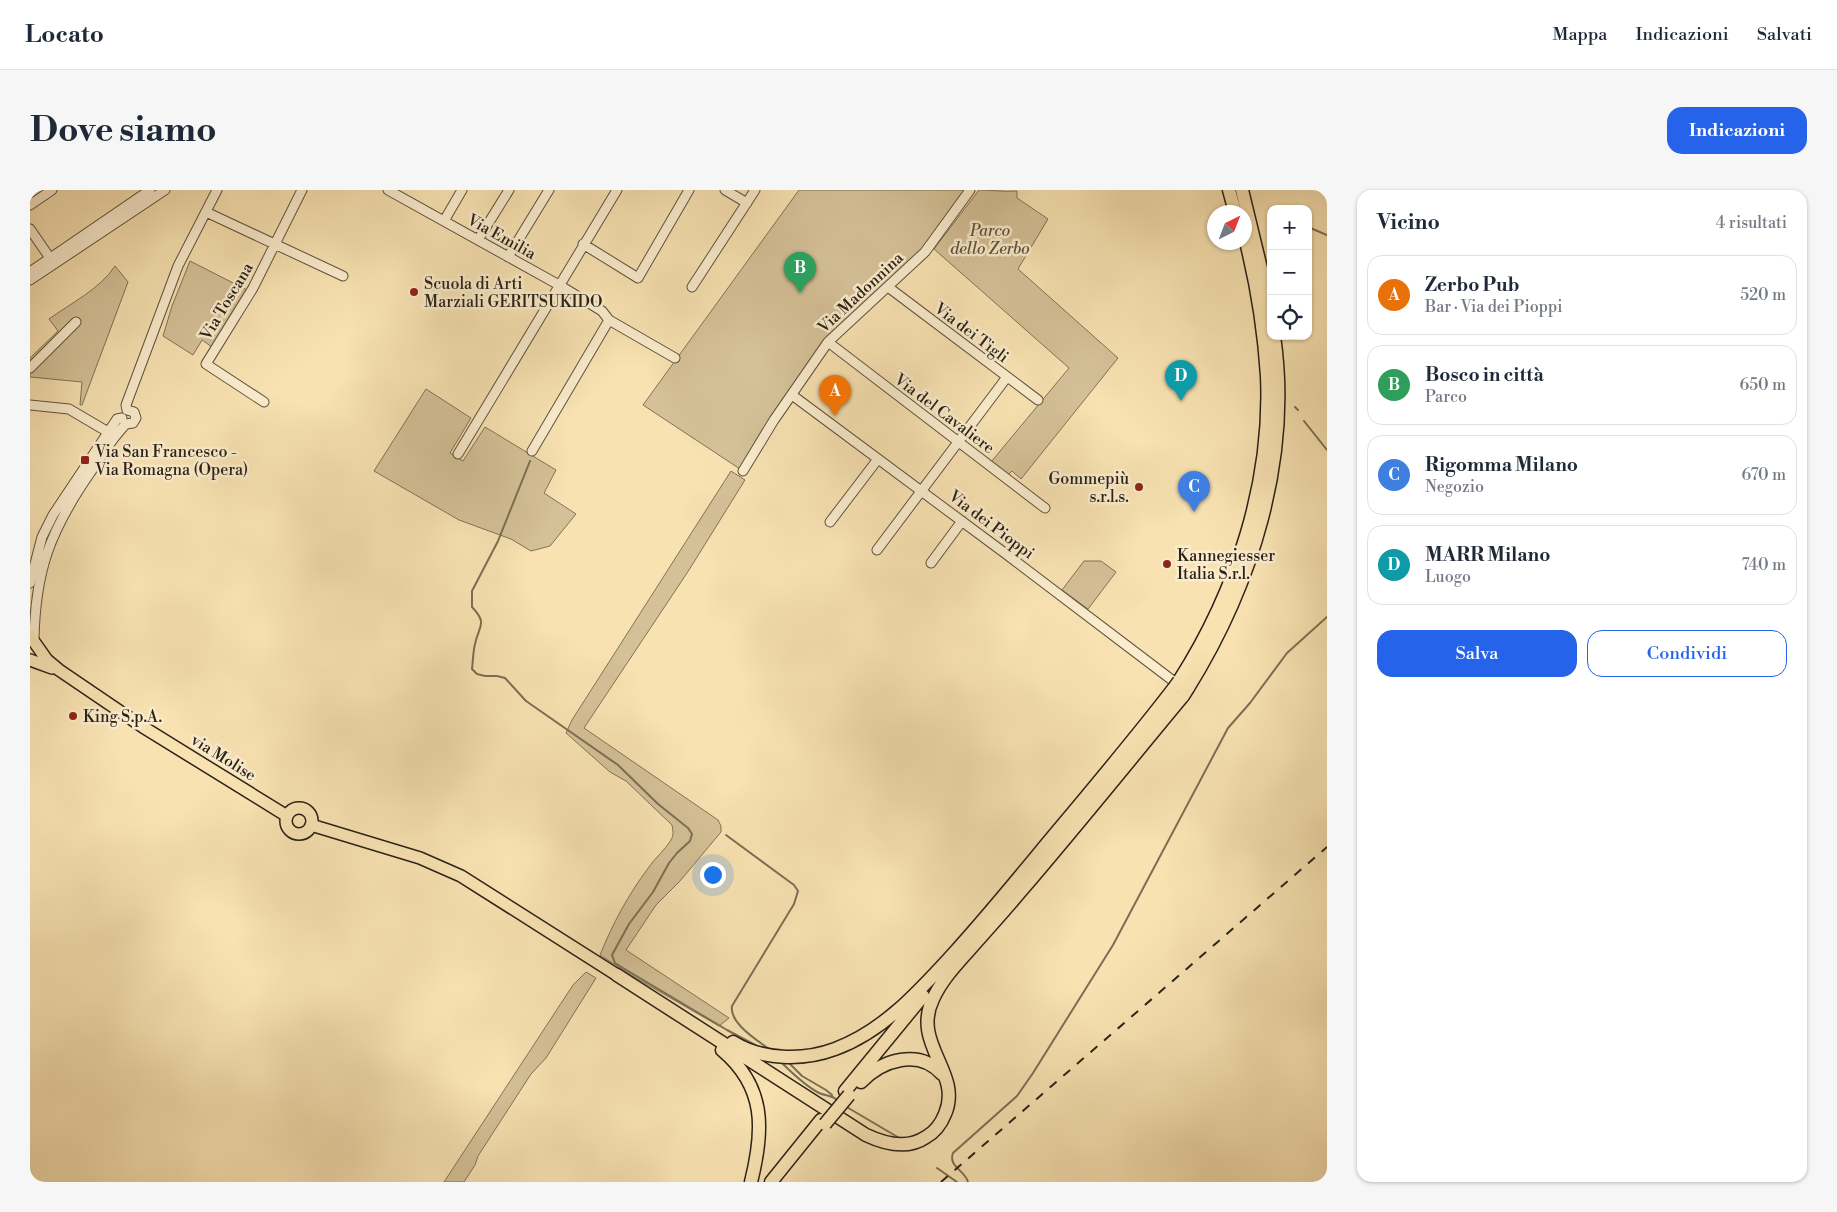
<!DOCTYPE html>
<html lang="it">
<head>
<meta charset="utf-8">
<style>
	:root { --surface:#fff; --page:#f6f6f7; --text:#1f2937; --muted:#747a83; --line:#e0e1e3; --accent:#2563eb }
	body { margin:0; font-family:"Libre Bodoni",serif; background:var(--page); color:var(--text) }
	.controls { position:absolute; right:15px; top:15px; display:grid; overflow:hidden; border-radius:10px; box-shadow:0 1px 4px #0004 }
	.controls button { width:45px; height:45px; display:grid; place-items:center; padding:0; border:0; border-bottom:1px solid var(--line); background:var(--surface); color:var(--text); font:25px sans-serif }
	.compass { position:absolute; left:1177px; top:15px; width:45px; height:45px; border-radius:50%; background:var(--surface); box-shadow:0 1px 4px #0004; rotate:42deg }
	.you { position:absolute; left:682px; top:684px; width:18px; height:18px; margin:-12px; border:4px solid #fff; border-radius:50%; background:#1a73e8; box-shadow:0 0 0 8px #1a73e833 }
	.badge { display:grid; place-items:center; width:32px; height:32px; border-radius:50%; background:var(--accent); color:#fff; font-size:16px; font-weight:700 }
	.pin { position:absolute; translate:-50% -41px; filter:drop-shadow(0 1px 2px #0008) }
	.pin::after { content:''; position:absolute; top:26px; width:18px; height:15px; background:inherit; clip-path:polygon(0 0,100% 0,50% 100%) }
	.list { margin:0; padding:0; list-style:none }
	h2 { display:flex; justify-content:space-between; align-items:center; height:65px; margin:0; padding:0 20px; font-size:21px }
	h2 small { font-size:16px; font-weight:400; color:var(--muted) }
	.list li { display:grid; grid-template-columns:32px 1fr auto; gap:15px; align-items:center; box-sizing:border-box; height:80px; margin:0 10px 10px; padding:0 10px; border:1px solid var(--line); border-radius:15px }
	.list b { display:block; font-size:19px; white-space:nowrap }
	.list p { margin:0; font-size:16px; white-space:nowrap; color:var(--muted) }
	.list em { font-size:16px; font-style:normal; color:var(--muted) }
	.actions { display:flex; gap:10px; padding:15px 20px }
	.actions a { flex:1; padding:11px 0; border:1px solid var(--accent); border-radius:15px; text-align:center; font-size:18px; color:var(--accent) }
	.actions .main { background:var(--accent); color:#fff }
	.icon { flex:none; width:28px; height:28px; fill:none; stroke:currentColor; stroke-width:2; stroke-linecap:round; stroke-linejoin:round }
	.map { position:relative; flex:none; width:1297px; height:992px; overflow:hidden; border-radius:15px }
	header { display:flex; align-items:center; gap:30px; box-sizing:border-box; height:70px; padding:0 25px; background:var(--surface); border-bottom:1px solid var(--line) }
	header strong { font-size:24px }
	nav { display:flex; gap:28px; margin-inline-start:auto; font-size:18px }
	.intro { display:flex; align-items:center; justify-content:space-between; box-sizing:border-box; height:120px; padding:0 30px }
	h1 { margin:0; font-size:35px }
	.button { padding:12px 22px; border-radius:15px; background:var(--accent); color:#fff; font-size:18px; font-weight:700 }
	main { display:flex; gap:30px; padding:0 30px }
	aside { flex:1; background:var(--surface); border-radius:15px; box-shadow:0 1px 4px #0004 }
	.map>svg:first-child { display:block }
	.green { fill:#d5c198; stroke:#807258 }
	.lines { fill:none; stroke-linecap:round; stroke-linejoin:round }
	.stream { stroke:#7c6e54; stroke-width:2 }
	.minor-casing { stroke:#5e523e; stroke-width:11 }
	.major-casing { stroke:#2a2217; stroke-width:14 }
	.highway-casing { stroke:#2a2217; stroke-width:15 }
	.minor { stroke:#faeccd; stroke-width:9 }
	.major { stroke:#f8e2b2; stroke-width:11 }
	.highway { stroke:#f8e2b2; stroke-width:12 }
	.rail { stroke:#2a2217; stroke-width:2; stroke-dasharray:9 9; stroke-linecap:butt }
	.highway-bridge-casing { stroke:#2a2217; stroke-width:15; stroke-linecap:butt }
	.highway-bridge { stroke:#f8e2b2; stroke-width:12 }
	.poi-dot { fill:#8f2418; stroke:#faeccd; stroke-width:2 }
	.labels { text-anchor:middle; stroke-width:5; stroke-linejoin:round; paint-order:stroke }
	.park-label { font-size:16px; font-style:italic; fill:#5d523e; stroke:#faeccd }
	.street-label { font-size:16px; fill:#2a2217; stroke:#faeccd }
	.poi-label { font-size:16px; fill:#2a2217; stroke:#faeccd; text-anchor:start }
</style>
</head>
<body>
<header>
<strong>Locato</strong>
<nav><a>Mappa</a><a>Indicazioni</a><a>Salvati</a></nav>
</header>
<div class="intro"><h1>Dove siamo</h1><a class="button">Indicazioni</a></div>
<main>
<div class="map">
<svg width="1297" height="992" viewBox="0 0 1297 992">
	<rect width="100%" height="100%" fill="#f8e2b2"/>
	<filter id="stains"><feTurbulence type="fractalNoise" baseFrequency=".004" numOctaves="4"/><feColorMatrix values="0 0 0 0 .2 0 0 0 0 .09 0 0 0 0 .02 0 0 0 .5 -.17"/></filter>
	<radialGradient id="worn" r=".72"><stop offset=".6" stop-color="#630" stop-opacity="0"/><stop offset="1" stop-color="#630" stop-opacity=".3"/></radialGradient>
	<path class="green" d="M769 0H935L893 60 797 147 710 279 613 215Z
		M949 0C962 0 974 2 987 1V8L1018 29 988 79 1088 168 991 289 982 281 978 285 961 272 1039 178 904 59Z
		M160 71 217 100 182 157 172 150 163 165 133 146 142 116Z
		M85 76 98 92 52 215H50L52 192 0 187V168L28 141 19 129C41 113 70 99 85 76Z
		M396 199 441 228 420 263 433 271 455 237 526 280 514 303 546 324 520 356 501 361 481 349 429 330 344 281Z
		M701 281 715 290 659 380 554 538 688 630 691 636V642L650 691 626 715 596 760 699 828 689 836 606 788 570 765C583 733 598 705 619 677 625 668 635 660 641 650 644 645 643 641 642 635L596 591 580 582 536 543 542 530Z
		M1054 371H1071L1086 382 1058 419 1032 400Z
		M556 782 566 788 516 868 501 884 448 966 445 975 434 992H414L543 795Z"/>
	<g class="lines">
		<path class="stream" d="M1278 37 1297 45
			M1265 217 1268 220
			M1274 231 1297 260
			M500 271 468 351 442 401V417C458 434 449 435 445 454 443 462 443 471 442 479L447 484 455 486H467L475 488 496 511 588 575 628 614 658 638 662 644 660 651 647 663 639 673 623 702 599 734 582 765 585 773 598 781 697 840 729 857
			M696 645 764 695 768 701 764 714 702 816C699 833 727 850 739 859
			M758 872 772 886 796 900 802 905
			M752 873C763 884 776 896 789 903 796 906 802 905 807 910
			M815 916 871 949
			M907 978 927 992
			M938 992C935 980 918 977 923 963L987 906 1003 883 1083 755 1198 538 1220 513 1257 463 1297 427"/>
		<g class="minor-casing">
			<path id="minor" d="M358 0 529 95 572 121 579 130 645 168
				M695 0 717 13
				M0 15 22 0
				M176 22 313 86
				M414 31 432 0
				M0 39 20 68
				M448 50 479 0
				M553 54 608 88 659 0
				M478 67 519 0
				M0 82 120 0
				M0 90 135 0
				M662 97 725 0
				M858 97 1008 210
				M798 152 1015 318
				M0 178 46 132
				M762 205 976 364 1142 490
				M234 212 176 174 223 98 272 0
				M0 215 39 219 78 242
				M97 220 96 215 148 76 187 0
				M96 234 103 233 106 228 104 222 97 220
				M502 261 579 130
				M428 264 587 0
				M713 281 744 230 798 152 895 62 940 0
				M800 332 848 269
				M847 360 977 187
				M901 373 932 331
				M0 393 12 347 23 325 87 229 92 228
				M4 451C5 381 20 341 60 283 71 266 82 248 96 234"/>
		</g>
		<g class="major-casing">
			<path id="major" d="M0 446 17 470 29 480 113 537 257 626
				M0 470 22 478
				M256 631a13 13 0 1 1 26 0a13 13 0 1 1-26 0Z
				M281 635 390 668 431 686 587 785"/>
		</g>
		<g class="highway-casing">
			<path id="highway" d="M1199 0 1205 22
				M1212 0 1236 99 1241 128
				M1149 491C1206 402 1242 293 1237 186 1234 139 1226 90 1214 44
				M1158 498C1222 395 1262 268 1244 146
				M587 785 836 945C855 954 877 960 896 947 905 942 911 934 915 924 933 883 881 854 903 809 912 789 927 774 941 758 958 739 975 720 991 701 1046 637 1099 571 1153 506
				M703 852C732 870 773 871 805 859 854 841 890 800 924 763 954 730 982 696 1010 662 1055 608 1101 554 1144 498
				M692 860C736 897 734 940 721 992
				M831 892C852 870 889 858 912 884
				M815 901 893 806
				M741 992 791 930"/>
		</g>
		<use href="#minor" class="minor"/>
		<use href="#major" class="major"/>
		<use href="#highway" class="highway"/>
		<path class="rail" d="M911 992 1297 657"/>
		<g class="highway-bridge-casing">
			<path id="highway-bridge" d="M1144 498 1149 491
				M1153 506 1158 498
				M795 934 819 905"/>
		</g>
		<use href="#highway-bridge" class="highway-bridge"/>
	</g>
	<g class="poi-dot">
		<circle cx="384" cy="102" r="5"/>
		<rect x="50" y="265" width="10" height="10" rx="2.5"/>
		<circle cx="1109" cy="297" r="5"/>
		<circle cx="1137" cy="374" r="5"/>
		<circle cx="43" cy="526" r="5"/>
	</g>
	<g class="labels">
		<g class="park-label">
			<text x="960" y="46">Parco<tspan x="960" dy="18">dello Zerbo</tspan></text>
		</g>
		<g class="street-label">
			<text transform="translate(472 46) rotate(29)" y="6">Via Emilia</text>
			<text transform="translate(830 102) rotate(-43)" y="6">Via Madonnina</text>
			<text transform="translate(196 111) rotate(-59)" y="6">Via Toscana</text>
			<text transform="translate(942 142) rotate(37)" y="6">Via dei Tigli</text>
			<text transform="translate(915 223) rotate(37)" y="6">Via del Cavaliere</text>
			<text transform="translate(962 334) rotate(37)" y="6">Via dei Pioppi</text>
			<text transform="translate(194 567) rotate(32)" y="6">via Molise</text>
		</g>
		<g class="poi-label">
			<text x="394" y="99">Scuola di Arti<tspan x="394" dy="18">Marziali GERITSUKIDO</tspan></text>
			<text x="65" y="267">Via San Francesco -<tspan x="65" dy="18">Via Romagna (Opera)</tspan></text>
			<text x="1099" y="294" text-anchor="end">Gommepiù<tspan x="1099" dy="18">s.r.l.s.</tspan></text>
			<text x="1147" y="371">Kannegiesser<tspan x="1147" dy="18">Italia S.r.l.</tspan></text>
			<text x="53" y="532">King S.p.A.</text>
		</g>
	</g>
	<rect width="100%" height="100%" filter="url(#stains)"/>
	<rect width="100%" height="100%" fill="url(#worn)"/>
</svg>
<div class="controls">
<button>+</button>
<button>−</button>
<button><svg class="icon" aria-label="locate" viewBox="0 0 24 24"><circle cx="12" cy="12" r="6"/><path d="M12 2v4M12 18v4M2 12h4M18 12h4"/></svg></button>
</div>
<svg class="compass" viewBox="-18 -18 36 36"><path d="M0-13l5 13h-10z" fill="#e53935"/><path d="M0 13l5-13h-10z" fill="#747a83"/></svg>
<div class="you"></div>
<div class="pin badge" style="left:805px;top:226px;background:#e8710a">A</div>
<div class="pin badge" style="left:770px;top:103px;background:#2e9e5b">B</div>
<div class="pin badge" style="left:1164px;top:322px;background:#3f7fe0">C</div>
<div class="pin badge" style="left:1151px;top:211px;background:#0f9aa8">D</div>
</div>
<aside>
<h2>Vicino<small>4 risultati</small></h2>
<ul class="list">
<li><span class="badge" style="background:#e8710a">A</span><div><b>Zerbo Pub</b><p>Bar · Via dei Pioppi</p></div><em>520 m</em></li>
<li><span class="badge" style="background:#2e9e5b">B</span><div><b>Bosco in città</b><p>Parco</p></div><em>650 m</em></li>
<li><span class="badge" style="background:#3f7fe0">C</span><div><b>Rigomma Milano</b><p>Negozio</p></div><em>670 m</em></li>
<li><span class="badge" style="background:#0f9aa8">D</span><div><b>MARR Milano</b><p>Luogo</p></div><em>740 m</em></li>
</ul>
<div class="actions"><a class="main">Salva</a><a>Condividi</a></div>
</aside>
</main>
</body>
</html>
